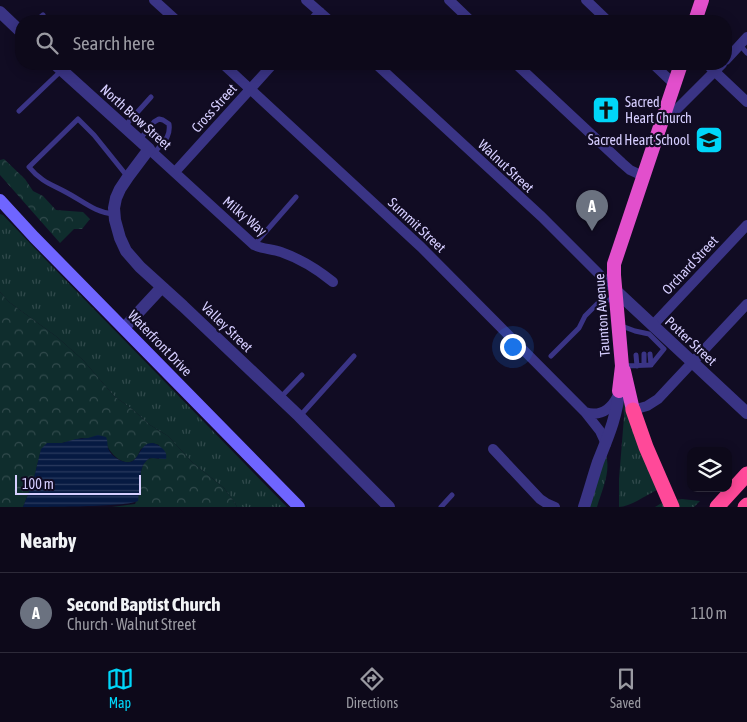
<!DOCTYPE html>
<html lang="en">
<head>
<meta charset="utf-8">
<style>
	:root { --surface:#0d091a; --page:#161223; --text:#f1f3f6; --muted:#9a9aa2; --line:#2d2a39; --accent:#00d6f9 }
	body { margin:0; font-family:"Asap Condensed",sans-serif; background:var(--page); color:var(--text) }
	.controls { position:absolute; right:15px; bottom:15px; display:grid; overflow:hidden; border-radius:10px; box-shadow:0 2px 12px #0003 }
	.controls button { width:45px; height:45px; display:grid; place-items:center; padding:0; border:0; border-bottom:1px solid var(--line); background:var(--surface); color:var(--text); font:25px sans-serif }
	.scale { position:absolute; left:15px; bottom:12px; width:126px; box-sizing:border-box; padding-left:5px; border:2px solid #d6ceff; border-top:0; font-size:14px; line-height:18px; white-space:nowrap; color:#d6ceff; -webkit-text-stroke:4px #110c23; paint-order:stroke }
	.you { position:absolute; left:512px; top:346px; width:18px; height:18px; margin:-12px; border:4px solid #fff; border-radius:50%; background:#1a73e8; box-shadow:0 0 0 8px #1a73e833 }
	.badge { display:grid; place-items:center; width:32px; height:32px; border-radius:50%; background:var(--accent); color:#fff; font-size:16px; font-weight:700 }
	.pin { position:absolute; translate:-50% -41px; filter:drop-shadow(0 1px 2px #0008) }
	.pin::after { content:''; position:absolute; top:26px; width:18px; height:15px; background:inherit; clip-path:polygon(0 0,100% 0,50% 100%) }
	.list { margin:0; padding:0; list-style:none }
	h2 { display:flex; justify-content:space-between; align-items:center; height:65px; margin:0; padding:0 20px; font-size:21px }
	h2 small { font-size:16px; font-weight:400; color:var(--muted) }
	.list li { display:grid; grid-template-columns:32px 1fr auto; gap:15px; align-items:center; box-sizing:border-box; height:80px; padding:0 20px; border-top:1px solid var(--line) }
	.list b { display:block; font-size:19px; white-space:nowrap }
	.list p { margin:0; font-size:16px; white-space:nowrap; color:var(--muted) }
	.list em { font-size:16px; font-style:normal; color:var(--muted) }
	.icon { flex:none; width:28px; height:28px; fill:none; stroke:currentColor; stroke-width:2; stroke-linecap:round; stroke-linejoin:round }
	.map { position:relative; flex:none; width:747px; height:507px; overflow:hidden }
	.search { position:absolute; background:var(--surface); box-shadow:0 2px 12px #0003; left:15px; right:15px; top:15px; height:55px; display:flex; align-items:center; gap:12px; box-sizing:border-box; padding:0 18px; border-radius:20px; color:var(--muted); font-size:19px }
	.sheet { height:145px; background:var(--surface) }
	nav { display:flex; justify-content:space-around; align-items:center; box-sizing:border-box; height:70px; border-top:1px solid var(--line); background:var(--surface); font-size:14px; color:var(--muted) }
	nav a { display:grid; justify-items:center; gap:2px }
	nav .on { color:var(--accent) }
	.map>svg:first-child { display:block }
	.grass { fill:url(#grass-tufts) }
	.forest { fill:url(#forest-crowns) }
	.water { fill:url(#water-rules) }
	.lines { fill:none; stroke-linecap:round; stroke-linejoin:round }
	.service { stroke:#3a3485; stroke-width:5 }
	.minor { stroke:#3a3485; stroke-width:10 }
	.tertiary { stroke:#3a3485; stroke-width:12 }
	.secondary { stroke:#6f65ff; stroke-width:12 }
	.trunk { stroke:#e24fcc; stroke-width:14 }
	.motorway { stroke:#ff4999; stroke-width:15 }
	.labels { text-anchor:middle; stroke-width:4.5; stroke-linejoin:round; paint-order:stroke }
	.poi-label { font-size:14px; fill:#d6ceff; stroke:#110c23; text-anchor:start }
	.street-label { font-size:14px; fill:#d6ceff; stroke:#110c23 }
</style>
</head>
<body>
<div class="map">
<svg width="747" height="507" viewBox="0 0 747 507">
	<defs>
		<pattern id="grass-tufts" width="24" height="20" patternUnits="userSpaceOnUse" patternTransform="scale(1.25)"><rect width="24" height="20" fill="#0f2d2d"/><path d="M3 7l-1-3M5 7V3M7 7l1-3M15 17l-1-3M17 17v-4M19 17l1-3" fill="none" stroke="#314a4c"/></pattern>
		<pattern id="forest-crowns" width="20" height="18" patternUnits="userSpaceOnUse" patternTransform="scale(1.25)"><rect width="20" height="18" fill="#0f2d2d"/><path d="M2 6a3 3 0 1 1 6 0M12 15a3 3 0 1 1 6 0" fill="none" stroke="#314a4c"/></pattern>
		<pattern id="water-rules" width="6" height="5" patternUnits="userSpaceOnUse" patternTransform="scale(1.25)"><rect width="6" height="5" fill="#061a42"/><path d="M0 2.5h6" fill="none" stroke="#2a3a5e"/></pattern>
	</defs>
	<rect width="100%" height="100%" fill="#110c23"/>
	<path class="grass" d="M0 214 3 215 48 262 287 507H237L235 503 224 488 193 463 168 436 150 425 132 409 114 396 83 360 57 337 9 302 0 292Z
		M623 401H625L657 490C646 495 630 507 619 507V479L624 417Z
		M606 455C611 472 602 490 597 507H589Z
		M682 499 700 501 694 507H655L665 501Z"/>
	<path class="forest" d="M4 159 25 179 33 191 43 196 56 210 83 212 90 219 82 229H74L60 243 0 175V160Z
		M0 292 9 302 57 337 83 360 114 396 132 409 150 425 168 436 193 463 224 488 235 503 237 507H112L135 504C137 500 139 496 139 492 141 480 138 452 159 459V445L152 443C149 445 144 447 141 449 139 452 138 457 135 459 126 469 110 454 107 445L88 439 82 438 62 443H47L40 454 33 482 23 507H0Z"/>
	<path class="water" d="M98 435 106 437C108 441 107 443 108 448 110 455 119 461 126 462 140 465 138 442 153 443 157 444 160 446 163 449 166 452 167 455 166 459L150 458 147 460 143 465 141 471 138 501C127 507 42 507 23 507L33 482 41 449 47 443H62L76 439 88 438Z"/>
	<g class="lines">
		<path class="service" d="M31 21 33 19 36 21 43 15
			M740 45 747 53
			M118 103 134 116
			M19 111 62 70
			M125 126 151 97
			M140 139 154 122 159 119 163 120 169 124C171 138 162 143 154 153
			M114 214C97 213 85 203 71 195 54 185 42 183 29 167L78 119 94 135 127 176
			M254 245 296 197
			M619 325 635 331 649 334 664 349 651 365 622 366
			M644 354V365
			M650 354 651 365
			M636 355 637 366
			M551 356 579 328 585 316 600 301 616 299
			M280 398 302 375
			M300 416 354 356
			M441 507 452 495"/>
		<path class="minor" d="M154 0 177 21
			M306 0 330 21
			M449 0 471 21
			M586 0 608 21
			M312 21 320 12
			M726 60 747 37
			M223 64 421 247 585 412 600 431 606 444
			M376 64 542 217 615 290
			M516 64 622 163 630 170 643 176
			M653 64 674 84
			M707 64 747 102
			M662 121 676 110 722 64
			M149 149 254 245C262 249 272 249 281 252 301 259 317 269 333 282
			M175 172 273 64
			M653 325 747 225
			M633 410 647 406 658 399 747 304
			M585 412C600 417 610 410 617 397
			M493 449 540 499 546 503 555 507"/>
		<path class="tertiary" d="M0 12 21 32
			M55 64 149 149 128 177 120 189 116 198 114 208 115 220 120 238 126 251 140 267 183 306 299 416 389 507
			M615 290 747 413
			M124 328 162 287
			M584 507C589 492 593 477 598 462 607 439 617 417 619 391"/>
		<path class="secondary" d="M0 200 34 237 299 507"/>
		<path class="trunk" d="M695 21 702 0
			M624 371 633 410
			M619 391 622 366 614 275V264L681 64"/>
		<path class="motorway" d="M633 410 646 447 672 507
			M717 507 747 474
			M745 507 747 505"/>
	</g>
	<defs>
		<g id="church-square" transform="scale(1.4375)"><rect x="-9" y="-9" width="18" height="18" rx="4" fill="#00d6f9" stroke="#110c23"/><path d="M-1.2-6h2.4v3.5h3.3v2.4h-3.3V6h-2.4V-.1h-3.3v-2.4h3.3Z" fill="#111"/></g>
		<g id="school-square" transform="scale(1.4375)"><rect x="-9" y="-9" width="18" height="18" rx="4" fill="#00d6f9" stroke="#110c23"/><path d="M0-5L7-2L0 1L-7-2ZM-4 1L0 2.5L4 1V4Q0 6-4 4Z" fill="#111"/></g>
	</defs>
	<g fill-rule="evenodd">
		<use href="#church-square" x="606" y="110"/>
		<use href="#school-square" x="709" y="140"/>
	</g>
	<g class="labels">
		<g class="poi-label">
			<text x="625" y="107">Sacred<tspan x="625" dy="16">Heart Church</tspan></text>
			<text x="690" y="145" text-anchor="end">Sacred Heart School</text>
		</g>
		<g class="street-label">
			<text transform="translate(214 108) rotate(-48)" y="5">Cross Street</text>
			<text transform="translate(136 117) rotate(42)" y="5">North Brow Street</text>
			<text transform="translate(506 166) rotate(43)" y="5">Walnut Street</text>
			<text transform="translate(245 216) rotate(40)" y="5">Milky Way</text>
			<text transform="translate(417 225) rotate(43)" y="5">Summit Street</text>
			<text transform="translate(690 265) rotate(-47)" y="5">Orchard Street</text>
			<text transform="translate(602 315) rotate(-94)" y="5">Taunton Avenue</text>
			<text transform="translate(227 327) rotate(44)" y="5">Valley Street</text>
			<text transform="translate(691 341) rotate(43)" y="5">Potter Street</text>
			<text transform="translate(160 343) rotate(46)" y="5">Waterfront Drive</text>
		</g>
	</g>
</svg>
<div class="controls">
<button><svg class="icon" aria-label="layers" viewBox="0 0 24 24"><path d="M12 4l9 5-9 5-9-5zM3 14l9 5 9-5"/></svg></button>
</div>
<div class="scale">100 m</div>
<div class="you"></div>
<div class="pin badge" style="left:592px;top:231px;background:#6b7280">A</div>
<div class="search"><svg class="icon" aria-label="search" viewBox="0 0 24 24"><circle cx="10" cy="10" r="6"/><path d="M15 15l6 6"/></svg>Search here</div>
</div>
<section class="sheet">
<h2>Nearby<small></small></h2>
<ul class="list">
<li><span class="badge" style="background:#6b7280">A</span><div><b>Second Baptist Church</b><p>Church · Walnut Street</p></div><em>110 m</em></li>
</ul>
</section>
<nav>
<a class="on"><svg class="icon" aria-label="map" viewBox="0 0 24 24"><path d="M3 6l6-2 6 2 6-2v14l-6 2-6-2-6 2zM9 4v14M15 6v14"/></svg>Map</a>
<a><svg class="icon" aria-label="directions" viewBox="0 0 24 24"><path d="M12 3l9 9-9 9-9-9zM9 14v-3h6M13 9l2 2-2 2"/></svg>Directions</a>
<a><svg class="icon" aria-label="saved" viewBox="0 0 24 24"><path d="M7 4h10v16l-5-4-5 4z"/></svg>Saved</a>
</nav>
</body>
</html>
